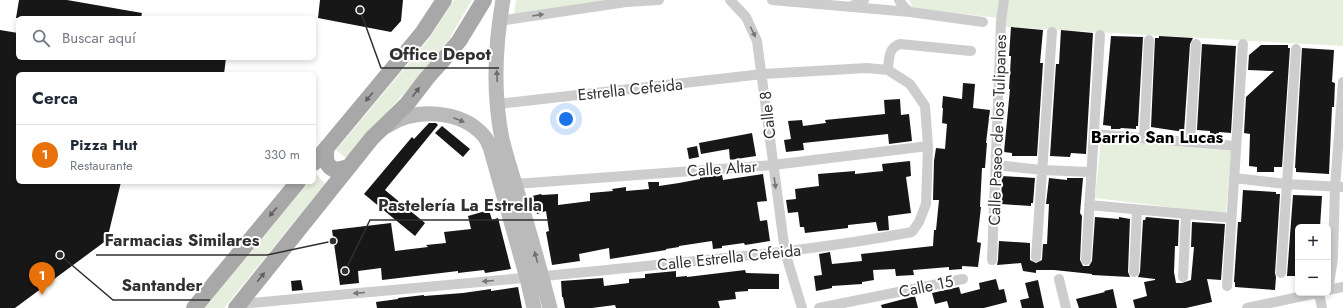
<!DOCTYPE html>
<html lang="es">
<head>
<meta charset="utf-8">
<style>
	:root { --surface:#fff; --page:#f6f6f7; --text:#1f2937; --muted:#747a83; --line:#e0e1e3; --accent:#f52430 }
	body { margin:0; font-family:Jost,sans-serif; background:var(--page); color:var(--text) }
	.controls { position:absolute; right:12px; bottom:12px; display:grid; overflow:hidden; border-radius:6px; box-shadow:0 2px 6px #0003 }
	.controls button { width:36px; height:36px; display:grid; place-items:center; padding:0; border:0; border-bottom:1px solid var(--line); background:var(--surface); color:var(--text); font:20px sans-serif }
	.you { position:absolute; left:566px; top:119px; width:14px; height:14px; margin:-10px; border:3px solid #fff; border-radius:50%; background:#1a73e8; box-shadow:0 0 0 6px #1a73e833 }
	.badge { display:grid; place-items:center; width:26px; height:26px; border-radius:50%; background:var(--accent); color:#fff; font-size:13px; font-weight:700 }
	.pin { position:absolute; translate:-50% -33px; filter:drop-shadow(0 1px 2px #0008) }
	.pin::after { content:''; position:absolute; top:21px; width:14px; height:12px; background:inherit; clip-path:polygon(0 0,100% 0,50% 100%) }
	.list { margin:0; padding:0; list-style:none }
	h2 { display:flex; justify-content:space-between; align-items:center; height:52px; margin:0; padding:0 16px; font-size:17px }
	h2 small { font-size:13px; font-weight:400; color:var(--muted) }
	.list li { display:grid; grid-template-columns:26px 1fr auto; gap:12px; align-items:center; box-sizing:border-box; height:60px; padding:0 16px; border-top:1px solid var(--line) }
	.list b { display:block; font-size:15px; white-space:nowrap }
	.list p { margin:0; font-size:13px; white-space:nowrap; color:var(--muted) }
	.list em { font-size:13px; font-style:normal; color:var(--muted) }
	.icon { flex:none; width:22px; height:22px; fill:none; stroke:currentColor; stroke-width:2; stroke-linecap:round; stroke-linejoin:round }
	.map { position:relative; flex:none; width:1343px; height:308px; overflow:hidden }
	.search { position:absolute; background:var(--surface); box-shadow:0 2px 6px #0003; left:16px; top:16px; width:300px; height:44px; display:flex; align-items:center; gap:10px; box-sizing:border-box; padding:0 14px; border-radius:6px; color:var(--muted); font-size:15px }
	.panel { position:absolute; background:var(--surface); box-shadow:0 2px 6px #0003; left:16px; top:72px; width:300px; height:112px; border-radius:6px }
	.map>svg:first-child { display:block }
	.green { fill:#e6eedd }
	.building { fill:#171717 }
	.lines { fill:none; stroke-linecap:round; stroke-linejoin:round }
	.street { stroke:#cdcdcd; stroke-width:10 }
	.secondary { stroke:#bababa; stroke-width:15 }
	.primary { stroke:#a8a8a8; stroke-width:16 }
	.oneway { fill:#777 }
	.oneway2 { fill:#6e6e6e }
	.oneway3 { fill:#606060 }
	.labels { text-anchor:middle; stroke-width:4; stroke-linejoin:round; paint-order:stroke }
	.street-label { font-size:16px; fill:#303030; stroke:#fff }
	.neighbourhood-label { font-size:17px; font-weight:bold; fill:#000; stroke:#fff }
	.leader { fill:none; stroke:#303030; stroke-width:1.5 }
	.callout-dot { fill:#303030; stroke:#fff; stroke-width:1.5 }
	.callout-label { font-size:17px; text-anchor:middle; font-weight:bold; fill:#303030; stroke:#fff; stroke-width:4; stroke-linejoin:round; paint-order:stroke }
</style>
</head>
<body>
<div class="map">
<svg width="1343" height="308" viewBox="0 0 1343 308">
	<rect width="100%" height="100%" fill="#fff"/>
	<path class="green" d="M454 0H472L442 51 346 158 336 150 429 39Z
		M516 0H615L514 17Z
		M909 0H1000L998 18 913 8Z
		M1009 0H1343V46L1005 27Z
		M1101 139 1231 151 1226 214 1095 198Z
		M316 174 325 184 224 308H204L309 182H314V176Z"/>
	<path class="building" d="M19 0H67L142 13 141 18H16Z
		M320 0H403L401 21 391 32 318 18Z
		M1011 27 1043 30 1040 63H1043L1037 156H1012V153L1004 152 1010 89H1009L1011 56H1009Z
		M0 30 18 33V58H226L224 74H18V182H121L107 240 15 308H0Z
		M1061 30 1093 33 1086 154 1071 153 1070 157 1050 156 1056 64H1059Z
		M1111 36 1143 37 1138 126H1136V129L1121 128 1120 129H1111V126L1103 125Z
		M1159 36 1193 38 1190 44 1184 132 1151 127 1155 38H1159Z
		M1202 44 1236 46 1231 133 1219 132V136L1210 135V131L1197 130Z
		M1261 45H1288V48H1290L1282 167H1274V172H1257V167L1249 166 1250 134 1244 133 1246 97 1274 71 1248 70 1249 55Z
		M1302 48 1334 50 1332 82 1335 83 1334 107H1332L1329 174 1296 172V168H1295Z
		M963 83 975 84 973 108 990 110 986 143H987L985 168H982L980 207H981L977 242 981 243 978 267 962 266V269L949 270V267L913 270 914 275 896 276 895 269 873 270 874 280 862 282V284L832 286V288L816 291 814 276 822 275 819 254 830 252 832 264 862 261 861 254 933 246 934 230H936L939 200H933L934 161 936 148 945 149 947 124 942 123 943 108H942L943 96 962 99Z
		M900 99 901 115 909 114 912 141 889 144 888 134 803 143 804 150 786 152 784 140 791 139 788 121 802 120 803 126 826 123 825 120 885 114 884 100Z
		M429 123H436L438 125 385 190 425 223 415 236 364 194 412 137 414 139Z
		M442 126 470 149 463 157 435 133Z
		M752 133 756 156 730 160 729 149 701 154 699 143Z
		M697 146 699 157 689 159 687 148Z
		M910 161 911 176 906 177 911 213 888 216 889 230 878 231 876 222 848 225V228L805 233 804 227H800L798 212 788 213 786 200 796 199 795 189 819 186 818 174 855 171V174L883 171 882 164Z
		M763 174 767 201 757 202 760 221 767 220 770 241 745 245 744 243 722 246V248L713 249 712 241 679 246V247L666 249V250L610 259 609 248 579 254 580 261 552 265 546 232 549 231 546 211 537 214 532 196 541 194 542 195 558 194V205L590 201V193L613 191 612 189 626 187V191L649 189 648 182H659V186L679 183 700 179V177L722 175 723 180Z
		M1002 176 1035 178 1033 203H1031V206L1001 204Z
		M1049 178 1067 180V178H1083L1080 213 1082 216 1080 260 1083 266H1089L1092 261 1095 217 1119 219V217L1130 219 1128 272 1130 277 1092 275V274L1054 270H1036V273L1023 271 1021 263 997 265 998 260 999 241 1030 243V260L1036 263 1042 260 1043 244H1047L1049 204H1046Z
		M1243 190 1276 192V194H1280L1275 273 1276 277 1275 290 1235 287V282H1234L1238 222H1241Z
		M1293 195 1322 196 1320 227H1298V276H1287Z
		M489 210 492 220 498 218 511 269 485 273 484 270 458 273V271L382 280 381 268 358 271 359 283 340 285 332 230 391 223 395 251 428 247 426 245 446 243 444 232 471 229 468 216Z
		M1146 217 1179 220 1178 246H1175L1174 272 1176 283H1182L1191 280 1194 247H1191L1192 222 1225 224 1221 280 1207 279 1212 302 1186 308H1135L1133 300 1147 296 1144 282 1155 280V279L1138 277 1140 272 1143 220H1145Z
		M745 270 746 273 779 274V289H748V291L735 292 736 299 718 301 720 308H616L615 305 592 308H565L563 297H562L561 281 603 278 604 286 629 283V279L645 278V274L676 271V277L687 276V277Z
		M996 279 999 290 1004 289 1007 302 984 308H949L947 301 935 304 932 293 959 287 961 294 980 289 979 283Z
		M301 280 303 290 292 291 291 281Z
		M1038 280 1044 308H1022L1020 300 1029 298 1025 283Z
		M518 287 522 308H377L376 302 398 299V298L424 295V296L463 293 491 289V291Z
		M1113 289 1117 308H1079L1076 299 1105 292 1104 291Z
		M915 296 918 308H882L881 305Z"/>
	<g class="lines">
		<path class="street" d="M730 0 746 17 757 41 785 252 802 308
			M772 0 910 12 983 22
			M899 0 904 7 910 12
			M850 7 864 0
			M499 21 626 2 659 0
			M888 70C889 59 888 48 900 44L971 51
			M1094 134 1236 146
			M1144 138 1149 40
			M1190 142 1196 44
			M996 165 1042 170 1091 172
			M1234 178 1286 184 1343 187
			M515 184 773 165 928 146
			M1089 205 1231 218
			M1036 257 1052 32
			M992 260 1001 22 1004 0
			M1086 260 1100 35
			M1134 272 1137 210
			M1281 273 1296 49
			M1183 277 1186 215
			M1059 279 1066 308
			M1227 286 1243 44
			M1328 290 1333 259 1335 187 1343 82
			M1328 290 1343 287
			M1319 293 1322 308
			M240 304C375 291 511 280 646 266 735 257 824 249 912 232L919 222 926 204 928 146 925 106 910 84 888 70 867 68 763 74 498 104
			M819 308 963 279
			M1247 308 1317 293"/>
		<path class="secondary" d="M503 0C495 45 493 94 502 139 506 156 512 174 517 191 529 230 540 269 550 308
			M387 126C414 108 461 109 484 136 487 139 488 143 490 147L527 278 534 308"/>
		<path class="primary" d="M327 147C325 157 325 167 336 170L349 167
			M314 163 423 32 444 0
			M194 308 298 182
			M236 308 372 138 407 104 427 78 444 59 459 41 484 0"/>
	</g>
	<defs><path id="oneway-solid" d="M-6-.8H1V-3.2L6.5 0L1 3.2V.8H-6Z"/></defs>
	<g class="oneway">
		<use href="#oneway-solid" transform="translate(538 15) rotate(-9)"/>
		<use href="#oneway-solid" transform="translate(753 32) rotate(64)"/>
		<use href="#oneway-solid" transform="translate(775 183) rotate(82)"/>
		<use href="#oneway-solid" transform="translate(488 281) rotate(175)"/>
		<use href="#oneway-solid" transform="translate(359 293) rotate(175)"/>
	</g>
	<g class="oneway2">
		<use href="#oneway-solid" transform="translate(497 76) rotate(-92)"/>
		<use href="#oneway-solid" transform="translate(459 120) rotate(22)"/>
		<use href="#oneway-solid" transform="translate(536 257) rotate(-106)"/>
	</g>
	<g class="oneway3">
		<use href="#oneway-solid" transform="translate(416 92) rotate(-53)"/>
		<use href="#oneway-solid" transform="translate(369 97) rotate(130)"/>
		<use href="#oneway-solid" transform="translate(273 212) rotate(130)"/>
		<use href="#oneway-solid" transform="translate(261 277) rotate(-52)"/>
	</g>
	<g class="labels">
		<g class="street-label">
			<text transform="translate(630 89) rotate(-6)" y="6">Estrella Cefeida</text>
			<text transform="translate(767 115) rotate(-96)" y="6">Calle 8</text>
			<text transform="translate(997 130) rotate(-88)" y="6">Calle Paseo de los Tulipanes</text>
			<text transform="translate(722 168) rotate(-4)" y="6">Calle Altar</text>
			<text transform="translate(729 257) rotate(-6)" y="6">Calle Estrella Cefeida</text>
			<text transform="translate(926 286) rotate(-12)" y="6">Calle 15</text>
		</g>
		<g class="neighbourhood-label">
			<text x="1157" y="143">Barrio San Lucas</text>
		</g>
	</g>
	<path class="leader" d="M360 10L381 68H499M345 271L370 220H549M333 241L267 255H96M60 255L113 300H210"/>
	<g class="callout-dot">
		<circle cx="360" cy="10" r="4"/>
		<circle cx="345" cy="271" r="4"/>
		<circle cx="333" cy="241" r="4"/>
		<circle cx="60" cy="255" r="4"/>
	</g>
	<g class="callout-label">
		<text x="440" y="60">Office Depot</text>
		<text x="460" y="211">Pastelería La Estrella</text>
		<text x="182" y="246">Farmacias Similares</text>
		<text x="162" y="291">Santander</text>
	</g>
</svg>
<div class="controls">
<button>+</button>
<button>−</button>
</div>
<div class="you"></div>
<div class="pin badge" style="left:42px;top:295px;background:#e8710a">1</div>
<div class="search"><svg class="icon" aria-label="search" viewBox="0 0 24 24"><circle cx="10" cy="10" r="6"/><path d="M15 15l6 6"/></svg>Buscar aquí</div>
<section class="panel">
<h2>Cerca<small></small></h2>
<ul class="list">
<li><span class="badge" style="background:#e8710a">1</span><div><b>Pizza Hut</b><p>Restaurante</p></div><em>330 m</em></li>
</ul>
</section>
</div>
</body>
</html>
